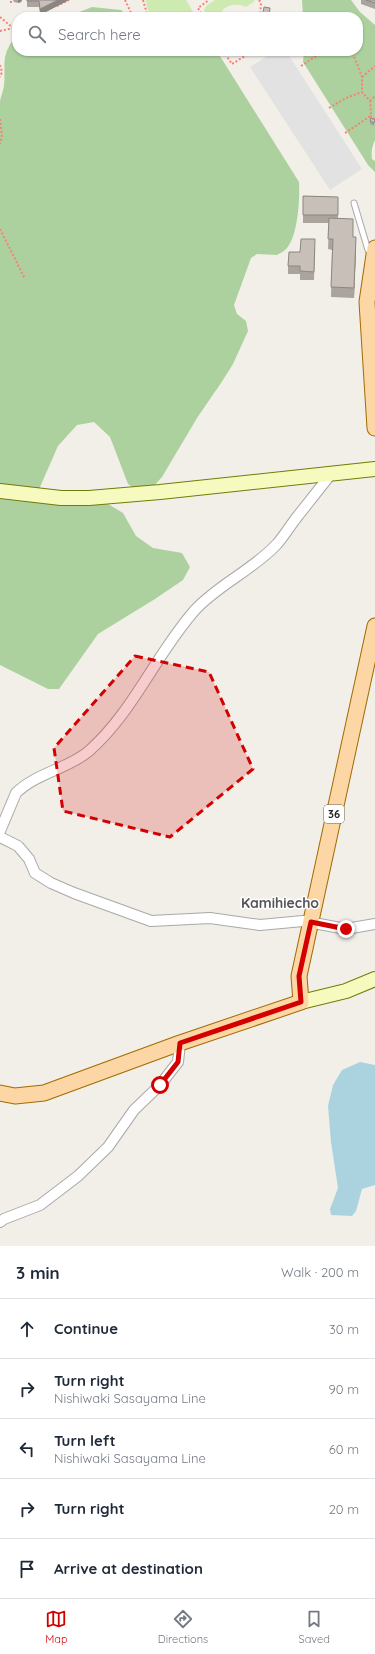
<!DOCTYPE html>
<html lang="en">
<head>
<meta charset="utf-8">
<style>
	:root { --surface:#fff; --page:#f6f6f7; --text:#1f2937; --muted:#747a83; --line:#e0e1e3; --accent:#d40000 }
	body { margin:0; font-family:Quicksand,sans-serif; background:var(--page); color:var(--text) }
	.stop { position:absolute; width:12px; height:12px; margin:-9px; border:3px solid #d40000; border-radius:50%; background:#fff }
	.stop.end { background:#d40000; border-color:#fff; box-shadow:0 1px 4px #0008 }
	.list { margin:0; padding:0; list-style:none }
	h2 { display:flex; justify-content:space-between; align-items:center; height:52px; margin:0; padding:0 16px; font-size:17px }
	h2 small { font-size:13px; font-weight:400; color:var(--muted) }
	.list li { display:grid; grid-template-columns:26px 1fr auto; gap:12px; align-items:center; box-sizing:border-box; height:60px; padding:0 16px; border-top:1px solid var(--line) }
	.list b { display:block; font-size:15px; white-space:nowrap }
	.list p { margin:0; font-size:13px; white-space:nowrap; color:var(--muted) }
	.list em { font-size:13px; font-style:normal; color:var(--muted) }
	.icon { flex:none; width:22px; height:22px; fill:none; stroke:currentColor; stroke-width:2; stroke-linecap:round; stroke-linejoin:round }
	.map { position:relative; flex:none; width:375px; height:1246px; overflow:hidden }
	.search { position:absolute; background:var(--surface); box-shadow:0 1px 3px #0004; left:12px; right:12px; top:12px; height:44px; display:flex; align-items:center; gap:10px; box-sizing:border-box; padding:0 14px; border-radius:16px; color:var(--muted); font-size:15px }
	.sheet { height:352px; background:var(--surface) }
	nav { display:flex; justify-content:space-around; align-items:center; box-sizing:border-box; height:56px; border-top:1px solid var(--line); background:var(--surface); font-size:11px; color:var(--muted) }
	nav a { display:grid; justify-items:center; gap:2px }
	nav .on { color:var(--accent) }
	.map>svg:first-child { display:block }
	.grass { fill:#cdebb0 }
	.forest { fill:#add19e }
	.parking { fill:#e2e2e2 }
	.water { fill:#aad3df }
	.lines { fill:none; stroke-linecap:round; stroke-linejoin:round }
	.lane-casing { stroke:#a9a9a9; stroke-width:7 }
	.street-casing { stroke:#a9a9a9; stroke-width:12 }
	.secondary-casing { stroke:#707d05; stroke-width:16 }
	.primary-casing { stroke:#a06b00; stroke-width:17 }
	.path { stroke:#fa8072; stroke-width:2; stroke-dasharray:2 2; stroke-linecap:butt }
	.lane { stroke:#fff; stroke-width:5 }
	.street { stroke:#fff; stroke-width:10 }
	.secondary { stroke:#f7fabf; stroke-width:14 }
	.primary { stroke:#fcd6a4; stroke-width:15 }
	.wall { fill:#aba49e }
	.shaded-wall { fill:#8b8681 }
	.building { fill:#c7bfb8; stroke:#8b8681 }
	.route { stroke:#d40000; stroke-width:5 }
	.marked { fill:#d40000; fill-opacity:0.2; stroke:#d40000; stroke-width:3; stroke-dasharray:8 5; stroke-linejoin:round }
	.labels { text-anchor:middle; stroke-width:3; stroke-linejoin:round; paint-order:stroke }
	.shield { fill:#fff; stroke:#646464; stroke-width:1 }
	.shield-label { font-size:11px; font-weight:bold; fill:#222 }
	.quarter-label { font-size:14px; font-weight:bold; fill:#555; stroke:#fff }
</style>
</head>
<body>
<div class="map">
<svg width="375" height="1246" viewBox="0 0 375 1246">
	<rect width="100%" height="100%" fill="#f2efe9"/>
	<path class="grass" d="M146 0H186L196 17H151L147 7Z
		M215 0H254L255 1 246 7C234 2 223 5 219 17H208L204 10 206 6Z"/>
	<path class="forest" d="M302 0H351L360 12 375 25V140C372 146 371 152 372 159L375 161V172L368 165 303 62 304 51H358V17H303Z
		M92 7 121 10 129 17H72L77 13Z
		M17 36V51H186L218 53 299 182C300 199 298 235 287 248 285 251 280 253 277 255L257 254 251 258 234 305 237 314 246 321 248 331 233 364 221 383 197 418 162 477 152 488 135 489 128 484 110 437 94 422 77 425 58 446 40 487V501L59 505 108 504 123 513 136 536 153 548 182 553 190 567 183 580 155 599 98 634 59 689H48L0 665V101C1 96 3 91 4 86 6 64 0 57 15 37Z"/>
	<path class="parking" d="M275 51H286L362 169 330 190 250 67Z"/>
	<path class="water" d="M360 1062 375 1065V1185L362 1189 356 1211 352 1216 331 1215 330 1209 338 1188 331 1142 328 1106 333 1085 342 1070Z"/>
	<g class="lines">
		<g class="lane-casing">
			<path id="lane" d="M354 203 368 250 371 253"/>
		</g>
		<g class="street-casing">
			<path id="street" d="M0 831 16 793C36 773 68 769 89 751 134 711 156 654 195 610 219 584 253 570 277 544 284 536 290 526 297 517 308 503 320 488 331 474
				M0 837 18 846 29 859 35 873 51 883 74 893 151 921 210 918 260 925 303 921 346 929 375 924
				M0 1222 4 1219 40 1205 78 1176 108 1147 134 1110 160 1085 178 1062 180 1043"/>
		</g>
		<g class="secondary-casing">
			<path id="secondary" d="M0 491 61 498H89L160 492 375 469
				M301 1002 346 991 375 979"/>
		</g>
		<g class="primary-casing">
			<path id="primary" d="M375 248 367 302 375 428
				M0 1093 15 1096 44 1093 180 1043 301 1002 299 976 375 626"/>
		</g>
		<path class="path" d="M125 0 133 17
			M143 0 148 17
			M259 0 261 3 260 17
			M11 3V0
			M57 6 69 0
			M0 17 13 28H17
			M203 17 198 8 209 0
			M0 31 13 28
			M223 51 232 64 253 51
			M0 65 2 72 0 77
			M301 66 324 51
			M362 77 375 66
			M370 101 375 96
			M329 108 346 98 362 92
			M370 116 375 119
			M0 119 2 137 0 144
			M345 133 369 117 371 113 370 101 362 92V77L352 51
			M0 229 25 279"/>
		<use href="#lane" class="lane"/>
		<use href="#street" class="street"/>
		<use href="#secondary" class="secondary"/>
		<use href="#primary" class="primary"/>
	</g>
	<path class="wall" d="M13 0H22L21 2 18 3 14 2Z
		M27 0H69L40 15 39 7H27Z
		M361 0H375V9L361 4Z
		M375 120 374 126 370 124V121Z
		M303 196 338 197V218L353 237 356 248 354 298 331 297 332 250 328 249 329 223H303Z
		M315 247 314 280H300V274H288V266L300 252Z"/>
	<path class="shaded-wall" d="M18 0H22L21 2 18 3Z
		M58 0H69L40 15V9Z
		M356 237V248L354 298V288Z"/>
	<path class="building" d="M27 0H58L40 9 39 1H27Z
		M366 0H375V3Z
		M264 7 270 8 269 17H262Z
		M371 118 375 120 374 123 370 121Z
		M303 196 338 197V215H303Z
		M329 218 353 219V237H356L354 288 331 287 333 239H328Z
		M301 239H315L314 272 300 271V266H288L289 252H300Z"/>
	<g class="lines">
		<path class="route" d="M160 1085 178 1062 180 1043 301 1002 299 976 311 922 346 929"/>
	</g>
	<path class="marked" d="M135 656 209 672 253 769 170 837 63 811 54 748Z"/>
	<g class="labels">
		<rect class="shield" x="324" y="805" width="20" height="18" rx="3"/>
		<g class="shield-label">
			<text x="334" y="818">36</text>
		</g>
		<g class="quarter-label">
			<text x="280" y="908">Kamihiecho</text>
		</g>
	</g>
</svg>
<div class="stop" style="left:160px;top:1085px"></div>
<div class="stop end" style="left:346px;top:929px"></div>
<div class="search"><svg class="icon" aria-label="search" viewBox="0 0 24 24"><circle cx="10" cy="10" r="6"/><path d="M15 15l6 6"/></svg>Search here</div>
</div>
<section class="sheet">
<h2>3 min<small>Walk · 200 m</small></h2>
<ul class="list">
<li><svg class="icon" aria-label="ahead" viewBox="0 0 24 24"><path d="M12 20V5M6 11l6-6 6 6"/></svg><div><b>Continue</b></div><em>30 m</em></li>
<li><svg class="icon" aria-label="right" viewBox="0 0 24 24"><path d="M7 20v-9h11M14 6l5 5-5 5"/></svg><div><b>Turn right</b><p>Nishiwaki Sasayama Line</p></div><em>90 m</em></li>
<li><svg class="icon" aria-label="left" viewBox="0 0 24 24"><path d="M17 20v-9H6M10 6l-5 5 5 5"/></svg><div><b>Turn left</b><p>Nishiwaki Sasayama Line</p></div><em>60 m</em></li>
<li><svg class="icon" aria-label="right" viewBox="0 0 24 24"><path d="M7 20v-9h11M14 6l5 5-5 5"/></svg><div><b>Turn right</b></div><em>20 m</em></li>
<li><svg class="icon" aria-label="arrive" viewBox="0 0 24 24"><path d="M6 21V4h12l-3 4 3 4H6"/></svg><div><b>Arrive at destination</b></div></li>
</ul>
</section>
<nav>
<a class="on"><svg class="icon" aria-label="map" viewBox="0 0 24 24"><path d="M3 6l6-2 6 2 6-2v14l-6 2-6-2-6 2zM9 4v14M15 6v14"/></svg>Map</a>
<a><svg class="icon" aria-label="directions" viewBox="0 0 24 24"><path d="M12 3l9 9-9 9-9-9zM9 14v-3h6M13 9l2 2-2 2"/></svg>Directions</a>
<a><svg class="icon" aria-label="saved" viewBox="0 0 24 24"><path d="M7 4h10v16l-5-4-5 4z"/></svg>Saved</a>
</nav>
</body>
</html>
